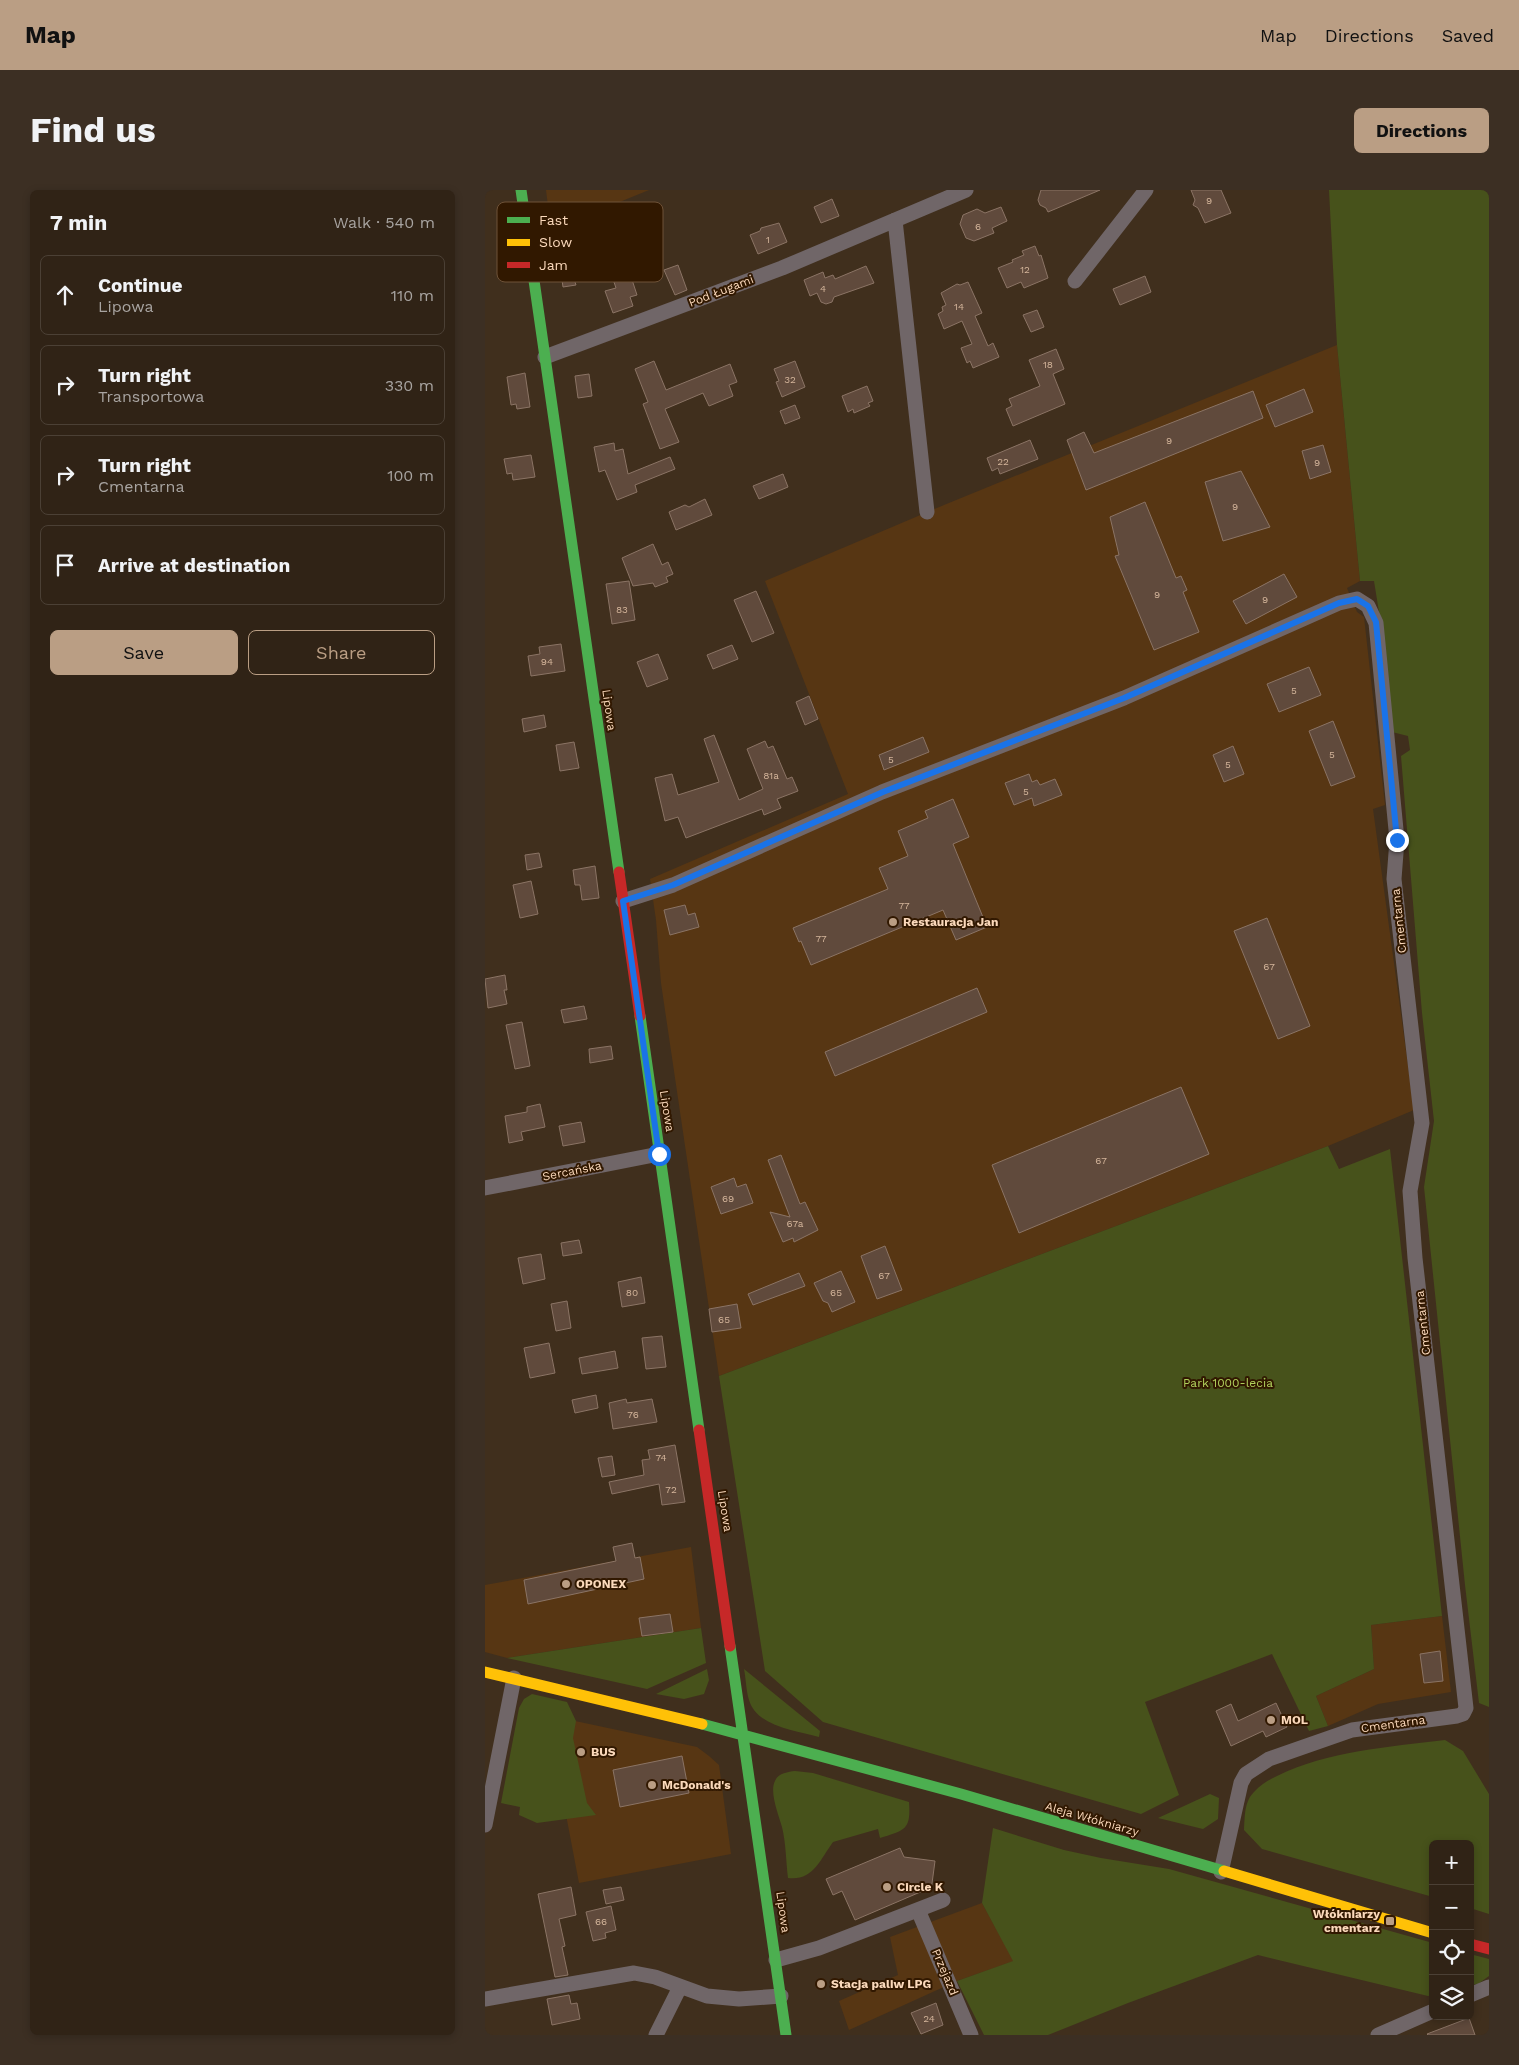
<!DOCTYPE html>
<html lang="en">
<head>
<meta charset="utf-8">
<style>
	:root { --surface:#302316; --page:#3c2f23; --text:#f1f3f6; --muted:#a8a4a1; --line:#4b4035; --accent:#ba9e84 }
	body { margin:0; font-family:"Work Sans",sans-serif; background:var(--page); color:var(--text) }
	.controls { position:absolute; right:15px; bottom:15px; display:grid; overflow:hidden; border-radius:8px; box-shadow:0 2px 8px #0003 }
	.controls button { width:45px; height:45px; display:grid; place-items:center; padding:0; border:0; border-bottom:1px solid var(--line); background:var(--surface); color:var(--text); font:25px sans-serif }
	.stop { position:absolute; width:15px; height:15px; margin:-11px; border:4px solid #1a73e8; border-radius:50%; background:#fff }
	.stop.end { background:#1a73e8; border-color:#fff; box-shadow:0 1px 5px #0008 }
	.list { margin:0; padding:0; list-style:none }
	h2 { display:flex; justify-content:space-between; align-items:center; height:65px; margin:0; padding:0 20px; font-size:21px }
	h2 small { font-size:16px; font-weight:400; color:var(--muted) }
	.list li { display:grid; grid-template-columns:32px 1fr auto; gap:15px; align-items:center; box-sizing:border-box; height:80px; margin:0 10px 10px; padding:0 10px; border:1px solid var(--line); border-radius:8px }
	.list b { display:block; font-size:19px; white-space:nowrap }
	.list p { margin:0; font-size:16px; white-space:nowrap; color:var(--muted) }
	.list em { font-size:16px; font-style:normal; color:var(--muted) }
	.actions { display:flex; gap:10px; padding:15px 20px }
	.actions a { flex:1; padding:11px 0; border:1px solid var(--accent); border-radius:8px; text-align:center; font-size:18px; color:var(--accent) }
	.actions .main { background:var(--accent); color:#111 }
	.icon { flex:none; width:28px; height:28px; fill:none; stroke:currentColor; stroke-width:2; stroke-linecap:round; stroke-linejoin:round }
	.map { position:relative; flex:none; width:1004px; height:1845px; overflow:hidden; border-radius:8px }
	header { display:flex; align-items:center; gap:30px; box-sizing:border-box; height:70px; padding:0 25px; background:var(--accent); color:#111 }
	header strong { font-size:24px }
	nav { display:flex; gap:28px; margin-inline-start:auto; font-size:18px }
	.intro { display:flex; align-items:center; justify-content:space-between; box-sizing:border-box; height:120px; padding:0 30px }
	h1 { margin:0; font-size:35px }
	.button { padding:12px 22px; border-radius:8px; background:var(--accent); color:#111; font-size:18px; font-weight:700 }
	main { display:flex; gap:30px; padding:0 30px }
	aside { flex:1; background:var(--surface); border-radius:8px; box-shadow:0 2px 8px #0003 }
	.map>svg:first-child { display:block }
	.built { fill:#573613 }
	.green { fill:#47521b }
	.building { fill:#604a3c; stroke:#8b7465 }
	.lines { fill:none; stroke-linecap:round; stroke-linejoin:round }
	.street { stroke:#706668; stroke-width:15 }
	.fast { stroke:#4caf50; stroke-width:11 }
	.slow { stroke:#ffc107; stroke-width:11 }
	.jam { stroke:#c62828; stroke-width:11 }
	.route { stroke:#1a73e8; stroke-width:6 }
	.poi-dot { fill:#ba9e84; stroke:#311800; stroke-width:2 }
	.labels { text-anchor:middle; stroke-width:4; stroke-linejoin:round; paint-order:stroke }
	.number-label { font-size:10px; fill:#d4b59b }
	.street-label { font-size:12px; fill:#fbd9bb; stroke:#311800 }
	.poi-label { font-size:12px; font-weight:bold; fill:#fbd9bb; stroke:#311800; text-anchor:start }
	.park-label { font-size:12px; fill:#b1d15c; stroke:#311800 }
	.key { fill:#311800; stroke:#6e5238; stroke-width:1 }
	.key-label { font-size:14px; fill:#fbd9bb }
</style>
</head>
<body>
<header>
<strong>Map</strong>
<nav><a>Map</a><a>Directions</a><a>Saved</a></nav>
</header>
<div class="intro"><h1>Find us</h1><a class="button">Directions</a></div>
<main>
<aside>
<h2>7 min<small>Walk · 540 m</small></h2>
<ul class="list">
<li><svg class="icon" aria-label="ahead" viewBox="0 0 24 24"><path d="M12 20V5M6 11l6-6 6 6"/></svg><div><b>Continue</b><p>Lipowa</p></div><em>110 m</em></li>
<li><svg class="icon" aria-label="right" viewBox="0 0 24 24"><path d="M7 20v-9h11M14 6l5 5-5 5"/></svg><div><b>Turn right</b><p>Transportowa</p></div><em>330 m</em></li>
<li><svg class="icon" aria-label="right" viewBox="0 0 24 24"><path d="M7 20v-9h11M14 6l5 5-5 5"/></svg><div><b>Turn right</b><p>Cmentarna</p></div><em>100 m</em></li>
<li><svg class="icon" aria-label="arrive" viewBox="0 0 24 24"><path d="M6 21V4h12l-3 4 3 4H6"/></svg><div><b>Arrive at destination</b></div></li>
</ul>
<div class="actions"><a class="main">Save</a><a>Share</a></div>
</aside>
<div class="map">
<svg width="1004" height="1845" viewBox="0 0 1004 1845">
	<rect width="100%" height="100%" fill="#402f1d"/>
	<path class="built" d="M61 0H164L66 40Z
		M852 155 875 391 862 398 872 422 879 427 900 615 888 619 929 920 843 956 234 1186 176 793 171 730 165 689 363 604 280 391 459 315Z
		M206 1357 216 1438 22 1468 0 1462V1395Z
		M957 1426 966 1502 893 1514 843 1536 831 1506 889 1479 886 1435Z
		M62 1525 212 1557 224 1566 234 1575 246 1664 94 1693Z
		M497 1713 529 1771 472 1791 364 1840 354 1811 413 1785 405 1747Z"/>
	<path class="green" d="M844 0H1004V1517L994 1513 980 1395 939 997 949 931 937 823 916 566 925 560 923 546 907 542 894 422 889 391H875L852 155Z
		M843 956 854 979 905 959 957 1426 886 1435 889 1479 831 1506 843 1536 824 1541 787 1464 660 1512 694 1605 656 1624 338 1532 280 1481 234 1186Z
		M216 1438 221 1473 162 1499 22 1468Z
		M222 1479 224 1490 219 1504 199 1509 171 1504Z
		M259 1479 335 1541 334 1547C310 1540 272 1537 264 1510 261 1500 261 1489 259 1479Z
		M47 1504 82 1512 91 1531 88 1548 102 1613 111 1625 52 1633 34 1625 35 1617 16 1613 34 1518 39 1509Z
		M960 1550 978 1561 1004 1604V1724L985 1718V1654H948V1707L777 1659 759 1640C760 1626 759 1611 770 1601 776 1594 784 1590 792 1586 843 1561 903 1557 960 1550Z
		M310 1581 328 1583 424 1612C426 1640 420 1640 395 1648L393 1639 348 1652C335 1670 328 1691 303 1688 301 1672 301 1653 297 1637 294 1626 284 1602 290 1591 293 1583 303 1582 310 1581Z
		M725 1604 734 1608 733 1629 718 1639 673 1628Z
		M508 1638 579 1660 616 1668 684 1679 948 1753V1805L943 1806 773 1765 643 1813 563 1845H499L472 1791 528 1771 497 1713Z
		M985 1764 1004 1769V1786L993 1794 985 1795Z"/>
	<path class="building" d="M556 0H615L563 22 561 18 555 15 553 10Z
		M706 0H736L746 23 720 33 713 18 708 15 710 10Z
		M347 9 354 26 336 33 329 17Z
		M516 17 522 31 507 38 509 43 489 51 481 48 475 34 478 25 492 19 500 23Z
		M294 33 302 52 273 64 265 45 275 41 276 38Z
		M135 53 152 105 145 107 148 116 128 123 120 101 131 98 118 59Z
		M550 56 554 66 556 65 563 88 539 98 536 92 522 98 513 78 528 72 527 70 539 65 537 61Z
		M98 73 99 88 89 89 91 95 78 97 75 76Z
		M193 75 202 100 190 105 179 80Z
		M381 76 389 93 349 107 347 112 341 114 336 112 332 103 325 106 319 90 338 82 340 88 348 85 350 89Z
		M660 86 666 102 635 115 628 99Z
		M483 92 497 123 490 126 503 156 508 153 514 167 488 178 485 171 482 173 476 158 487 154 477 131 459 139 453 124 458 121 457 117 461 115 456 103 472 94 475 95Z
		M552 120 559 137 546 142 538 125Z
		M571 159 579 179 568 184 580 214 528 236 521 219 527 216 524 209 555 196 544 170Z
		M169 171 181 200 245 174 252 192 244 195 248 206 224 216 218 203 180 219 194 252 175 259 158 214 163 212 150 179Z
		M310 171 320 197 297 207 291 192 294 191 289 179Z
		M40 183 45 217 32 219 31 214 26 215 22 187Z
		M104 184 107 206 93 208 90 186Z
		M382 196 388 211 383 213 385 216 369 223 368 219 363 222 357 206Z
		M819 199 828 222 790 237 781 215Z
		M768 201 778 228 601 300 582 250 599 242 609 263Z
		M310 215 315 228 300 234 295 221Z
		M545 250 553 269 515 284 513 278 507 281 502 268Z
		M129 253 130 261 138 259 143 284 185 267 190 279 150 295 152 302 132 310 120 280 114 282 109 257Z
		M838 255 846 282 825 289 817 261Z
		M46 265 50 287 28 290 27 283 22 284 19 269Z
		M756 281 785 337 738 351 720 292Z
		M298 284 303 297 274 309 268 296Z
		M220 309 227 325 191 340 184 322 200 315 204 317Z
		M660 312 691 388 696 386 702 400 698 402 714 442 669 460 630 366 634 365 625 327Z
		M168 354 177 375 183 372 188 384 181 387 183 392 170 397 168 393 148 396 137 368Z
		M799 384 812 407 761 434 748 411Z
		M144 391 150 430 127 434 121 394Z
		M271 401 289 443 267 452 249 410Z
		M76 454 80 481 46 486 43 466 55 464 54 457Z
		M247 455 253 469 228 479 222 465Z
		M173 464 183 489 162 497 152 472Z
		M824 477 836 505 794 522 782 494Z
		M324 506 333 529 320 535 311 512Z
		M59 525 61 537 39 542 37 529Z
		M848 531 870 587 846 596 824 541Z
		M229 545 254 610 278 599 262 559 280 551 283 558 288 556 302 589 307 587 313 601 292 609 296 618 279 625 277 619 201 648 193 627 180 631 170 588 187 584 193 605 234 592 219 549Z
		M438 547 444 562 399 580 394 565Z
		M89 552 94 578 75 581 71 555Z
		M748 556 759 584 739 592 728 565Z
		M544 584 547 592 552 590 555 595 570 589 577 605 549 616 547 608 529 615 520 593Z
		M468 609 484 647 468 654 502 737 471 750 458 720 326 775 316 751 314 752 308 738 403 699 394 678 423 666 413 641 443 628 440 621Z
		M54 663 57 677 42 680 40 665Z
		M110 676 114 708 97 710 95 695H90L88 680Z
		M46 691 53 724 35 728 28 695Z
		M200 715 203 725 210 723 214 737 185 745 179 720Z
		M782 728 825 836 793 849 749 741Z
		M20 785 22 800H19L22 814 3 818 0 789Z
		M492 798 502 822 350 886 340 862Z
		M99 816 102 829 79 833 76 820Z
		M37 832 45 876 30 879 21 835Z
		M126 856 128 869 105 873 104 859Z
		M696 897 724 964 534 1043 507 975Z
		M55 914 60 937 36 942 38 950 24 953 20 926 42 922V917Z
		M96 932 100 952 78 956 74 936Z
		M296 965 315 1014 320 1012 333 1040 309 1052 308 1048 298 1052 285 1022 305 1027 283 970Z
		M249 988 252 997 261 994 268 1013 236 1024 226 997Z
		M94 1050 97 1063 78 1066 76 1053Z
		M400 1056 417 1100 392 1109 376 1066Z
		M56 1064 60 1089 38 1094 33 1068Z
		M356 1081 370 1112 347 1122 343 1113 338 1111 329 1093Z
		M314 1083 320 1096 268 1115 263 1104Z
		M156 1087 160 1113 137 1117 133 1092Z
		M82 1111 86 1138 71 1141 66 1114Z
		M252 1114 256 1138 227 1142 224 1119Z
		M177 1146 181 1177 161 1179 157 1148Z
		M64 1153 70 1183 45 1188 39 1158Z
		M130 1161 133 1178 97 1184 94 1168Z
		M111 1205 113 1218 90 1223 87 1210Z
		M141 1209 142 1213 167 1209 172 1232 128 1239 124 1213Z
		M190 1255 200 1312 177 1315 174 1294 127 1304 124 1292 159 1285 157 1270 165 1269 163 1260Z
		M127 1266 130 1285 117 1287 113 1268Z
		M147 1353 150 1368 155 1367 159 1389 43 1414 39 1390 131 1371 128 1357Z
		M185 1424 188 1442 157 1446 154 1428Z
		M955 1461 958 1491 939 1493 935 1464Z
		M791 1513 802 1537 781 1547 778 1541 746 1556 731 1521 746 1514 753 1531Z
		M197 1566 204 1603 135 1617 128 1580Z
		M415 1658 419 1667 450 1671 446 1701 440 1700 370 1730 357 1701 348 1705 341 1689Z
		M86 1697 91 1725 74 1729 80 1756 77 1757 83 1785 70 1787 53 1704Z
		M136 1697 139 1710 121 1714 118 1700Z
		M126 1716 131 1740 120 1743 121 1748 108 1751 101 1722Z
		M84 1805 86 1814 92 1813 95 1829 67 1835 62 1809Z
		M451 1813 458 1835 436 1844 426 1823Z
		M984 1828 990 1845H943L942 1844Z"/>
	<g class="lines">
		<path class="street" d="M410 30 442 322
			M590 91 661 0
			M60 167 297 78 481 0
			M138 711 188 695 397 602 639 508 854 413 872 409 883 416 891 433 912 650 909 689 937 933 925 1001 930 1068 981 1518 978 1524 972 1526 867 1540 784 1569 761 1584 756 1593 736 1682
			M0 998 174 964
			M0 1635 29 1488
			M433 1720 486 1845
			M291 1770 334 1758 458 1710
			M985 1805 1004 1797
			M0 1809 149 1783 170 1787 222 1806 254 1809 296 1806
			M171 1845 195 1797
			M893 1845 948 1821"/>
		<path class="fast" d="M36 0 134 682
			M155 826 214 1240
			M245 1456 301 1845
			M217 1534 476 1604 739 1681"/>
		<path class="slow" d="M0 1482 217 1534
			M739 1681 948 1743"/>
		<path class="jam" d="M134 682 155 826
			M214 1240 245 1456
			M985 1754 1004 1759"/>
	</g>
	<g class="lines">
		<path class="route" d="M174 964 138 711 188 695 398 602 639 508 854 413 872 409 883 416 891 432 912 650"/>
	</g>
	<g class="poi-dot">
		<circle cx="408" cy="732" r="5"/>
		<circle cx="81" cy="1394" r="5"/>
		<circle cx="786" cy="1530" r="5"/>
		<circle cx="96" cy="1562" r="5"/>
		<circle cx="167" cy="1595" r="5"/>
		<circle cx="402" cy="1697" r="5"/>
		<rect x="900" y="1726" width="10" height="10" rx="2.5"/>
		<circle cx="336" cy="1794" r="5"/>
	</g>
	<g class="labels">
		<g class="number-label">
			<text x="724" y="14">9</text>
			<text x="493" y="40">6</text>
			<text x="283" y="53">1</text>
			<text x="540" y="83">12</text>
			<text x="338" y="102">4</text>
			<text x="474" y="120">14</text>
			<text x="563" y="178">18</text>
			<text x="305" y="193">32</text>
			<text x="684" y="254">9</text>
			<text x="518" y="275">22</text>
			<text x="832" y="276">9</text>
			<text x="750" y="320">9</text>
			<text x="672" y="408">9</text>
			<text x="780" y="413">9</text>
			<text x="137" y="423">83</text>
			<text x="62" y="475">94</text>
			<text x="809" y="504">5</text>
			<text x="847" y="568">5</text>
			<text x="406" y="573">5</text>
			<text x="743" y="578">5</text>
			<text x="286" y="589">81a</text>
			<text x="541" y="605">5</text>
			<text x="419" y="719">77</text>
			<text x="336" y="752">77</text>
			<text x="784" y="780">67</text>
			<text x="616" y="974">67</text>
			<text x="243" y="1012">69</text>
			<text x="310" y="1037">67a</text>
			<text x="399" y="1089">67</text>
			<text x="147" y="1106">80</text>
			<text x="351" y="1106">65</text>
			<text x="239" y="1133">65</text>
			<text x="148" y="1228">76</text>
			<text x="176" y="1271">74</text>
			<text x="186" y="1303">72</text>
			<text x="116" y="1735">66</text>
			<text x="444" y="1832">24</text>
		</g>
		<g class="street-label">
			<text transform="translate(236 101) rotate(-21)" y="4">Pod Ługami</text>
			<text transform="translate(124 520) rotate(82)" y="4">Lipowa</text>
			<text transform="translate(914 731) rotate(-96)" y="4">Cmentarna</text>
			<text transform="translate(182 921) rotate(81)" y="4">Lipowa</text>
			<text transform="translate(87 981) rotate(-11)" y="4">Sercańska</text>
			<text transform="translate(938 1133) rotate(-96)" y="4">Cmentarna</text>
			<text transform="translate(240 1321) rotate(81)" y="4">Lipowa</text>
			<text transform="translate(908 1534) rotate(-8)" y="4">Cmentarna</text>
			<text transform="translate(607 1629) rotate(16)" y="4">Aleja Włókniarzy</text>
			<text transform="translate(298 1722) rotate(82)" y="4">Lipowa</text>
			<text transform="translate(460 1782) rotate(67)" y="4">Przejazd</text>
		</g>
		<g class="poi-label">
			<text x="418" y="736">Restauracja Jan</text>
			<text x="91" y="1398">OPONEX</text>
			<text x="796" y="1534">MOL</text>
			<text x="106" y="1566">BUS</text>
			<text x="177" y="1599">McDonald's</text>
			<text x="412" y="1701">Circle K</text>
			<text x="895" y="1728" text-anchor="end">Włókniarzy<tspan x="895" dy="14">cmentarz</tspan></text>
			<text x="346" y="1798">Stacja paliw LPG</text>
		</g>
		<g class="park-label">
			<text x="743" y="1197">Park 1000-lecia</text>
		</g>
	</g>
	<rect x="12" y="12" width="166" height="80" rx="8" class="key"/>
	<rect x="22" y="27" width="23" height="6" fill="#4caf50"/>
	<rect x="22" y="49" width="23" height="7" fill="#ffc107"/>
	<rect x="22" y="72" width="23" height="6" fill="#c62828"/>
	<g class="key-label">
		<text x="54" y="35">Fast</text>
		<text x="54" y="57">Slow</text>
		<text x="54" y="80">Jam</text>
	</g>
</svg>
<div class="controls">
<button>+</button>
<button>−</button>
<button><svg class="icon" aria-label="locate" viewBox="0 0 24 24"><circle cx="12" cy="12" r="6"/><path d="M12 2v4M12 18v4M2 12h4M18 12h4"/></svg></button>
<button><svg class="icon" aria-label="layers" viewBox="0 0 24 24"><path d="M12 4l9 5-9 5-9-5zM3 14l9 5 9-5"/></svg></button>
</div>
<div class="stop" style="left:174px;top:964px"></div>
<div class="stop end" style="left:912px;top:650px"></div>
</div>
</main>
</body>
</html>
